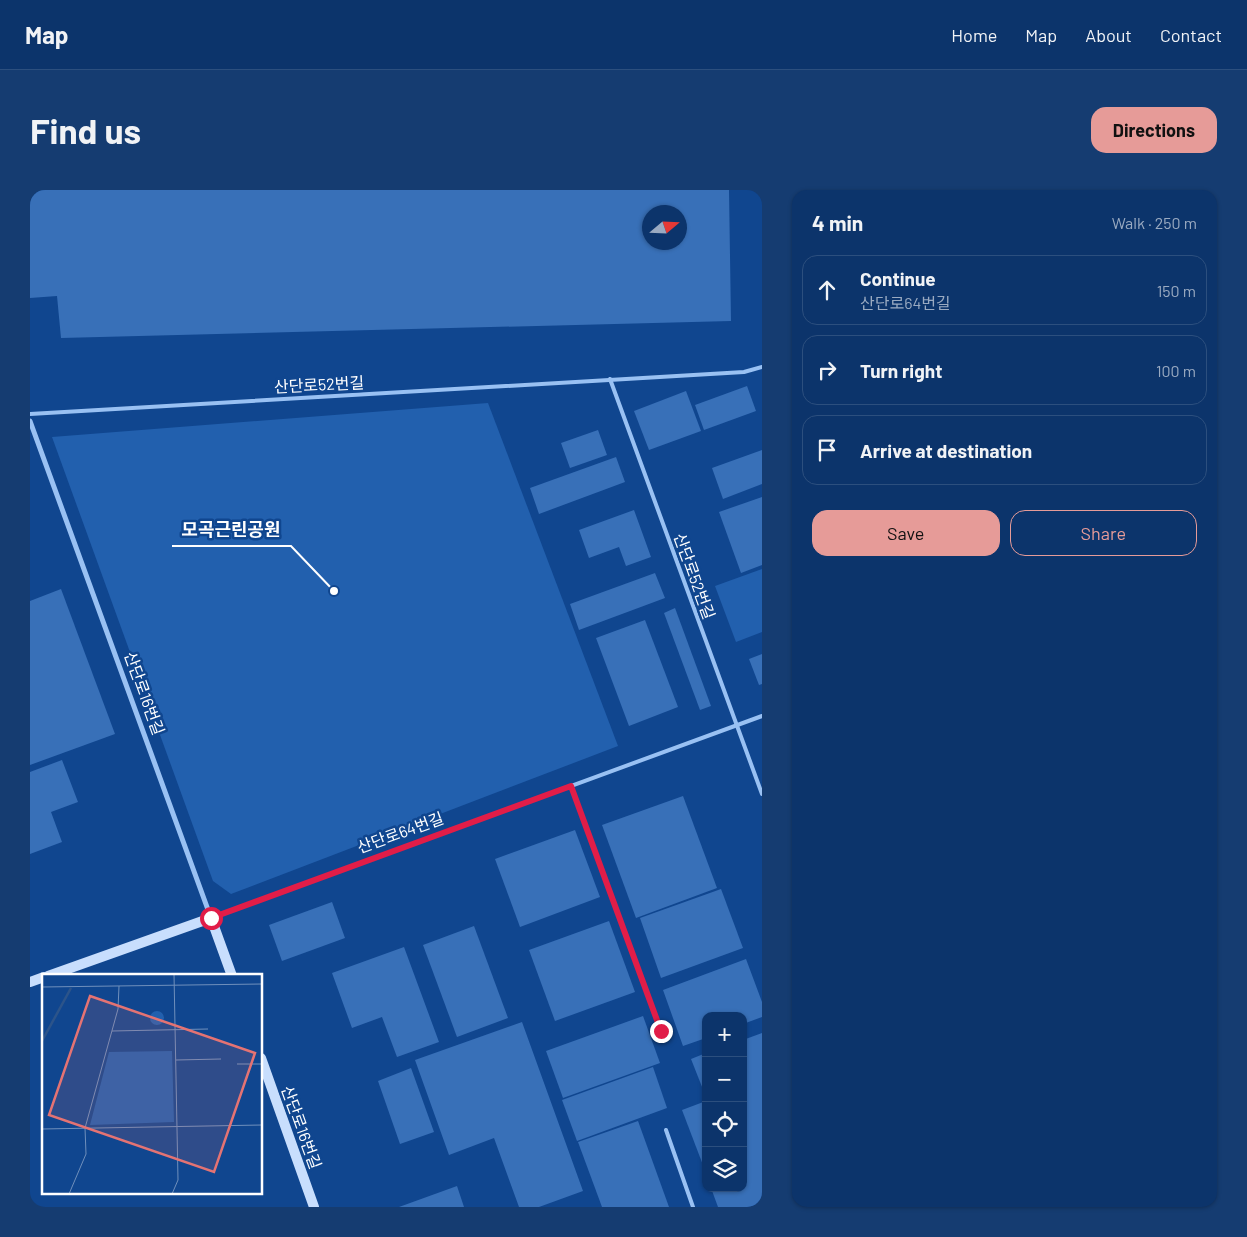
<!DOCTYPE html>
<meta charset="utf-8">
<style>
body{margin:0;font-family:Barlow,"Noto Sans KR",sans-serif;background:#153c71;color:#f1f3f6}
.controls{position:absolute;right:15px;bottom:15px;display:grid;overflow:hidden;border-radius:10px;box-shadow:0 1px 4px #0004}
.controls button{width:45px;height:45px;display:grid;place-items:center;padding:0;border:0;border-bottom:1px solid #2c4f7e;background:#0c346b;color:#f1f3f6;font:25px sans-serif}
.compass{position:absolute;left:612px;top:15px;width:45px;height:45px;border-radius:50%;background:#0c346b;box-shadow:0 1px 4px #0004;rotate:71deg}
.stop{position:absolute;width:15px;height:15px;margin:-11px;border:4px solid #e11d48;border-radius:50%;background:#fff}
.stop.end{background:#e11d48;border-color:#fff;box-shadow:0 1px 5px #0008}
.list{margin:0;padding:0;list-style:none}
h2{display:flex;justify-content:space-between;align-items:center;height:65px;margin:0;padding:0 20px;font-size:21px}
h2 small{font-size:16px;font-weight:400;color:#9aaac1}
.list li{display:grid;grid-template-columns:32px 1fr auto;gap:15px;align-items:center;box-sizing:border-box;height:70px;margin:0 10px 10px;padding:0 10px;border:1px solid #2c4f7e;border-radius:15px}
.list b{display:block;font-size:19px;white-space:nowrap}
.list p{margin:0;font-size:16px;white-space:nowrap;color:#9aaac1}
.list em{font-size:16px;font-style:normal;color:#9aaac1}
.actions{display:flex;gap:10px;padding:15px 20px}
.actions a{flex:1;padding:11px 0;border:1px solid #e69b98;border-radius:15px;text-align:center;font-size:18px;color:#e69b98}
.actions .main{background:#e69b98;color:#111}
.icon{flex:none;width:28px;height:28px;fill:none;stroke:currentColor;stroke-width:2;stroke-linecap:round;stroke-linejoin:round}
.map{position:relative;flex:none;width:732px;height:1017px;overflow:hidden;border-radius:15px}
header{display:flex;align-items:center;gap:30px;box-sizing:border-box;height:70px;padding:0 25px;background:#0c346b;border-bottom:1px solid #2c4f7e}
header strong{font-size:24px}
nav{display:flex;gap:28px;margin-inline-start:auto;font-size:18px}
.intro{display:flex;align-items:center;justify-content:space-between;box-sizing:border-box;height:120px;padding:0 30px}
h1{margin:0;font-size:35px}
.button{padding:12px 22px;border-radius:15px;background:#e69b98;color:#111;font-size:18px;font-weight:700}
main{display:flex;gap:30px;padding:0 30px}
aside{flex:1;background:#0c346b;border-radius:15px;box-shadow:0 1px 4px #0004}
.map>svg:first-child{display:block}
.green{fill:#2260ae}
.building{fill:#3870b8;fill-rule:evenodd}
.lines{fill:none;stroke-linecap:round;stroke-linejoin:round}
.lane{stroke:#99c1f3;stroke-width:4}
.street{stroke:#99c1f3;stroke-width:5}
.secondary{stroke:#c8defd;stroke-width:10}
.route{stroke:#e11d48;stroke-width:6}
.labels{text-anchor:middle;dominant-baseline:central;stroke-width:5;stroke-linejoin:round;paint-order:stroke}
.street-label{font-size:16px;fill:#fff;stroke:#10468f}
.inset-river{fill:none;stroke:#2c548a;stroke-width:2.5}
.inset-road{fill:none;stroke:#7090bc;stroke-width:1}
.view{fill:#e47373;fill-opacity:0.15;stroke:#e47373;stroke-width:2.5}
.inset-edge{fill:none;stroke:#fff;stroke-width:2.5}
.leader{fill:none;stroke:#fff;stroke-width:2}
.callout-dot{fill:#fff;stroke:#10468f;stroke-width:2}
.callout-label{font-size:18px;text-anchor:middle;font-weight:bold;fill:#fff;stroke:#10468f;stroke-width:5;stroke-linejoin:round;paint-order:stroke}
</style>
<header>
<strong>Map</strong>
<nav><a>Home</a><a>Map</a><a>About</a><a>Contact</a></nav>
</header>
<div class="intro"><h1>Find us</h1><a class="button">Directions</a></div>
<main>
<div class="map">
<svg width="732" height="1017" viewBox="0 0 732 1017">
<rect width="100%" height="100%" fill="#10468f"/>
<!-- green -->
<g class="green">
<polygon points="458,213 588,556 201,704 183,691 22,247"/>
<polygon points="732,379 732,442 706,452 685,396"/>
</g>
<!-- building -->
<g class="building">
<path d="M0 0H699L701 131 31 148 27 106 0 108ZM620 22H650V52H620Z"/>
<polygon points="717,196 726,221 674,240 665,215"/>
<polygon points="656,201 671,241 619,260 604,221"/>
<polygon points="568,240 577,265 540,278 531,253"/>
<polygon points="732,260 732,294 693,309 682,278"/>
<polygon points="586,267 595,292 509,324 500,298"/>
<polygon points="732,307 732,375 711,383 689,322"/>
<polygon points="604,320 621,367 596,376 589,357 559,368 549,340"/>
<polygon points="625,383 635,408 549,440 540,414"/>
<polygon points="31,399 85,544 0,575 0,411"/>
<polygon points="645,418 681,516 670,520 634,423"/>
<polygon points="615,430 648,517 599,536 566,448"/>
<polygon points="732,464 732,494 729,495 719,469"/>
<polygon points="32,570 48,612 21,622 32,652 0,664 0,582"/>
<polygon points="653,606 687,698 606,728 572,635"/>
<polygon points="545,640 570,707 490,737 465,669"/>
<polygon points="691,699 713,758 631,788 610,728"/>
<polygon points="302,712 315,748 252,771 239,735"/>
<polygon points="579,731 605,802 525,831 499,760"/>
<polygon points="444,736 478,828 427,847 393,755"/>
<polygon points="374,757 409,852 367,867 352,827 322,838 302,783"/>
<polygon points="716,769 732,812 732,827 713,834 713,826 676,826 676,848 653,856 633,800"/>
<polygon points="613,826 630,873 533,908 516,861"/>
<polygon points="492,832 553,1001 509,1017 489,1017 464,948 419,965 385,870"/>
<polygon points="732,843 732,1017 688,1017 681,998 713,998 713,850"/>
<polygon points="676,863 676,907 661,869"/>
<polygon points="623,877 637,918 547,951 532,910"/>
<polygon points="381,878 404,942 370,954 348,891"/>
<polygon points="676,911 676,983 652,920"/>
<polygon points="608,931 639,1017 572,1017 548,952"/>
<polygon points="427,996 434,1017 369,1017"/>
</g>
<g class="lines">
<!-- lane -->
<g class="lane">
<polyline points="580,189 732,604"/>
<polyline points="0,224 714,182 732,177"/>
<polyline points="541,596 631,841"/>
<polyline points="181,728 732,526"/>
<polyline points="636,940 663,1017"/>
</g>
<!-- street -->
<polyline class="street" points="0,231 181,728"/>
<!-- secondary -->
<g class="secondary">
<polyline points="18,786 181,728 202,786"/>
<polyline points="0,792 14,787"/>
<polyline points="231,868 284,1017"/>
</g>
</g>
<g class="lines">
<!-- route -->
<polyline class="route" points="181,728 541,596 631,841"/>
</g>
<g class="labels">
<!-- street labels -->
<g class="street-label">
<text transform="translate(289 194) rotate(-3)">산단로52번길</text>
<text transform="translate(665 386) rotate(70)">산단로52번길</text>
<text transform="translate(115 503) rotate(70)">산단로16번길</text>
<text transform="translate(370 642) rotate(-20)">산단로64번길</text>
<text transform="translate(272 937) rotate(70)">산단로16번길</text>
</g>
</g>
<!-- overview -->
<g transform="translate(12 784)">
<rect width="220" height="220" fill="#10468f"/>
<path d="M108 44a7 7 0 1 1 14 0a7 7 0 1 1-14 0ZM130 77 132 148 48 151 67 78Z" fill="#2260ae"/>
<path class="inset-river" d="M0 67 29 14"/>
<path class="inset-road" d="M0 13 220 10M70 57 166 55M134 86 179 85M195 90H220M0 155 220 151M27 220 44 180 43 154 76 35 77 12M130 220 136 206 132 0"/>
<path class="view" d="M48 22 213 79 172 198 7 141Z"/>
<rect width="220" height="220" class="inset-edge"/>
</g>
<!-- callouts -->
<path class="leader" d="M304 401L261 356H142"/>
<circle class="callout-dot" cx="304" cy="401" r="5"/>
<g class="callout-label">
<text x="201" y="346">모곡근린공원</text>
</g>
</svg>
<div class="controls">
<button>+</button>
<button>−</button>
<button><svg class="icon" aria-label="locate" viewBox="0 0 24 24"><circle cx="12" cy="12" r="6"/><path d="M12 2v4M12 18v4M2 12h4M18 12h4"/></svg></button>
<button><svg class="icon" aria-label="layers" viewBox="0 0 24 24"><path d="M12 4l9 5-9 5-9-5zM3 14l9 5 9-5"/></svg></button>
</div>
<svg class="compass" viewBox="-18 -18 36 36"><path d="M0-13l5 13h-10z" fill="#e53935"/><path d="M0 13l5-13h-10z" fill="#9aaac1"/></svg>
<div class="stop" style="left:181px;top:728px"></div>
<div class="stop end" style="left:631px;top:841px"></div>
</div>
<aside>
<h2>4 min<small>Walk · 250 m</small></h2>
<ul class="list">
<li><svg class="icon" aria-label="ahead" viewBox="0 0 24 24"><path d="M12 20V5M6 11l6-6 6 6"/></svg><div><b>Continue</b><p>산단로64번길</p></div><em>150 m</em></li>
<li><svg class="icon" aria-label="right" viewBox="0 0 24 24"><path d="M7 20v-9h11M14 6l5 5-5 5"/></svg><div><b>Turn right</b></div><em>100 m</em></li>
<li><svg class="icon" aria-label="arrive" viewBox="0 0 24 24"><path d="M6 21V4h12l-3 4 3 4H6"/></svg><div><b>Arrive at destination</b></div></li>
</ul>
<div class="actions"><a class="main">Save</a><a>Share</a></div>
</aside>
</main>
